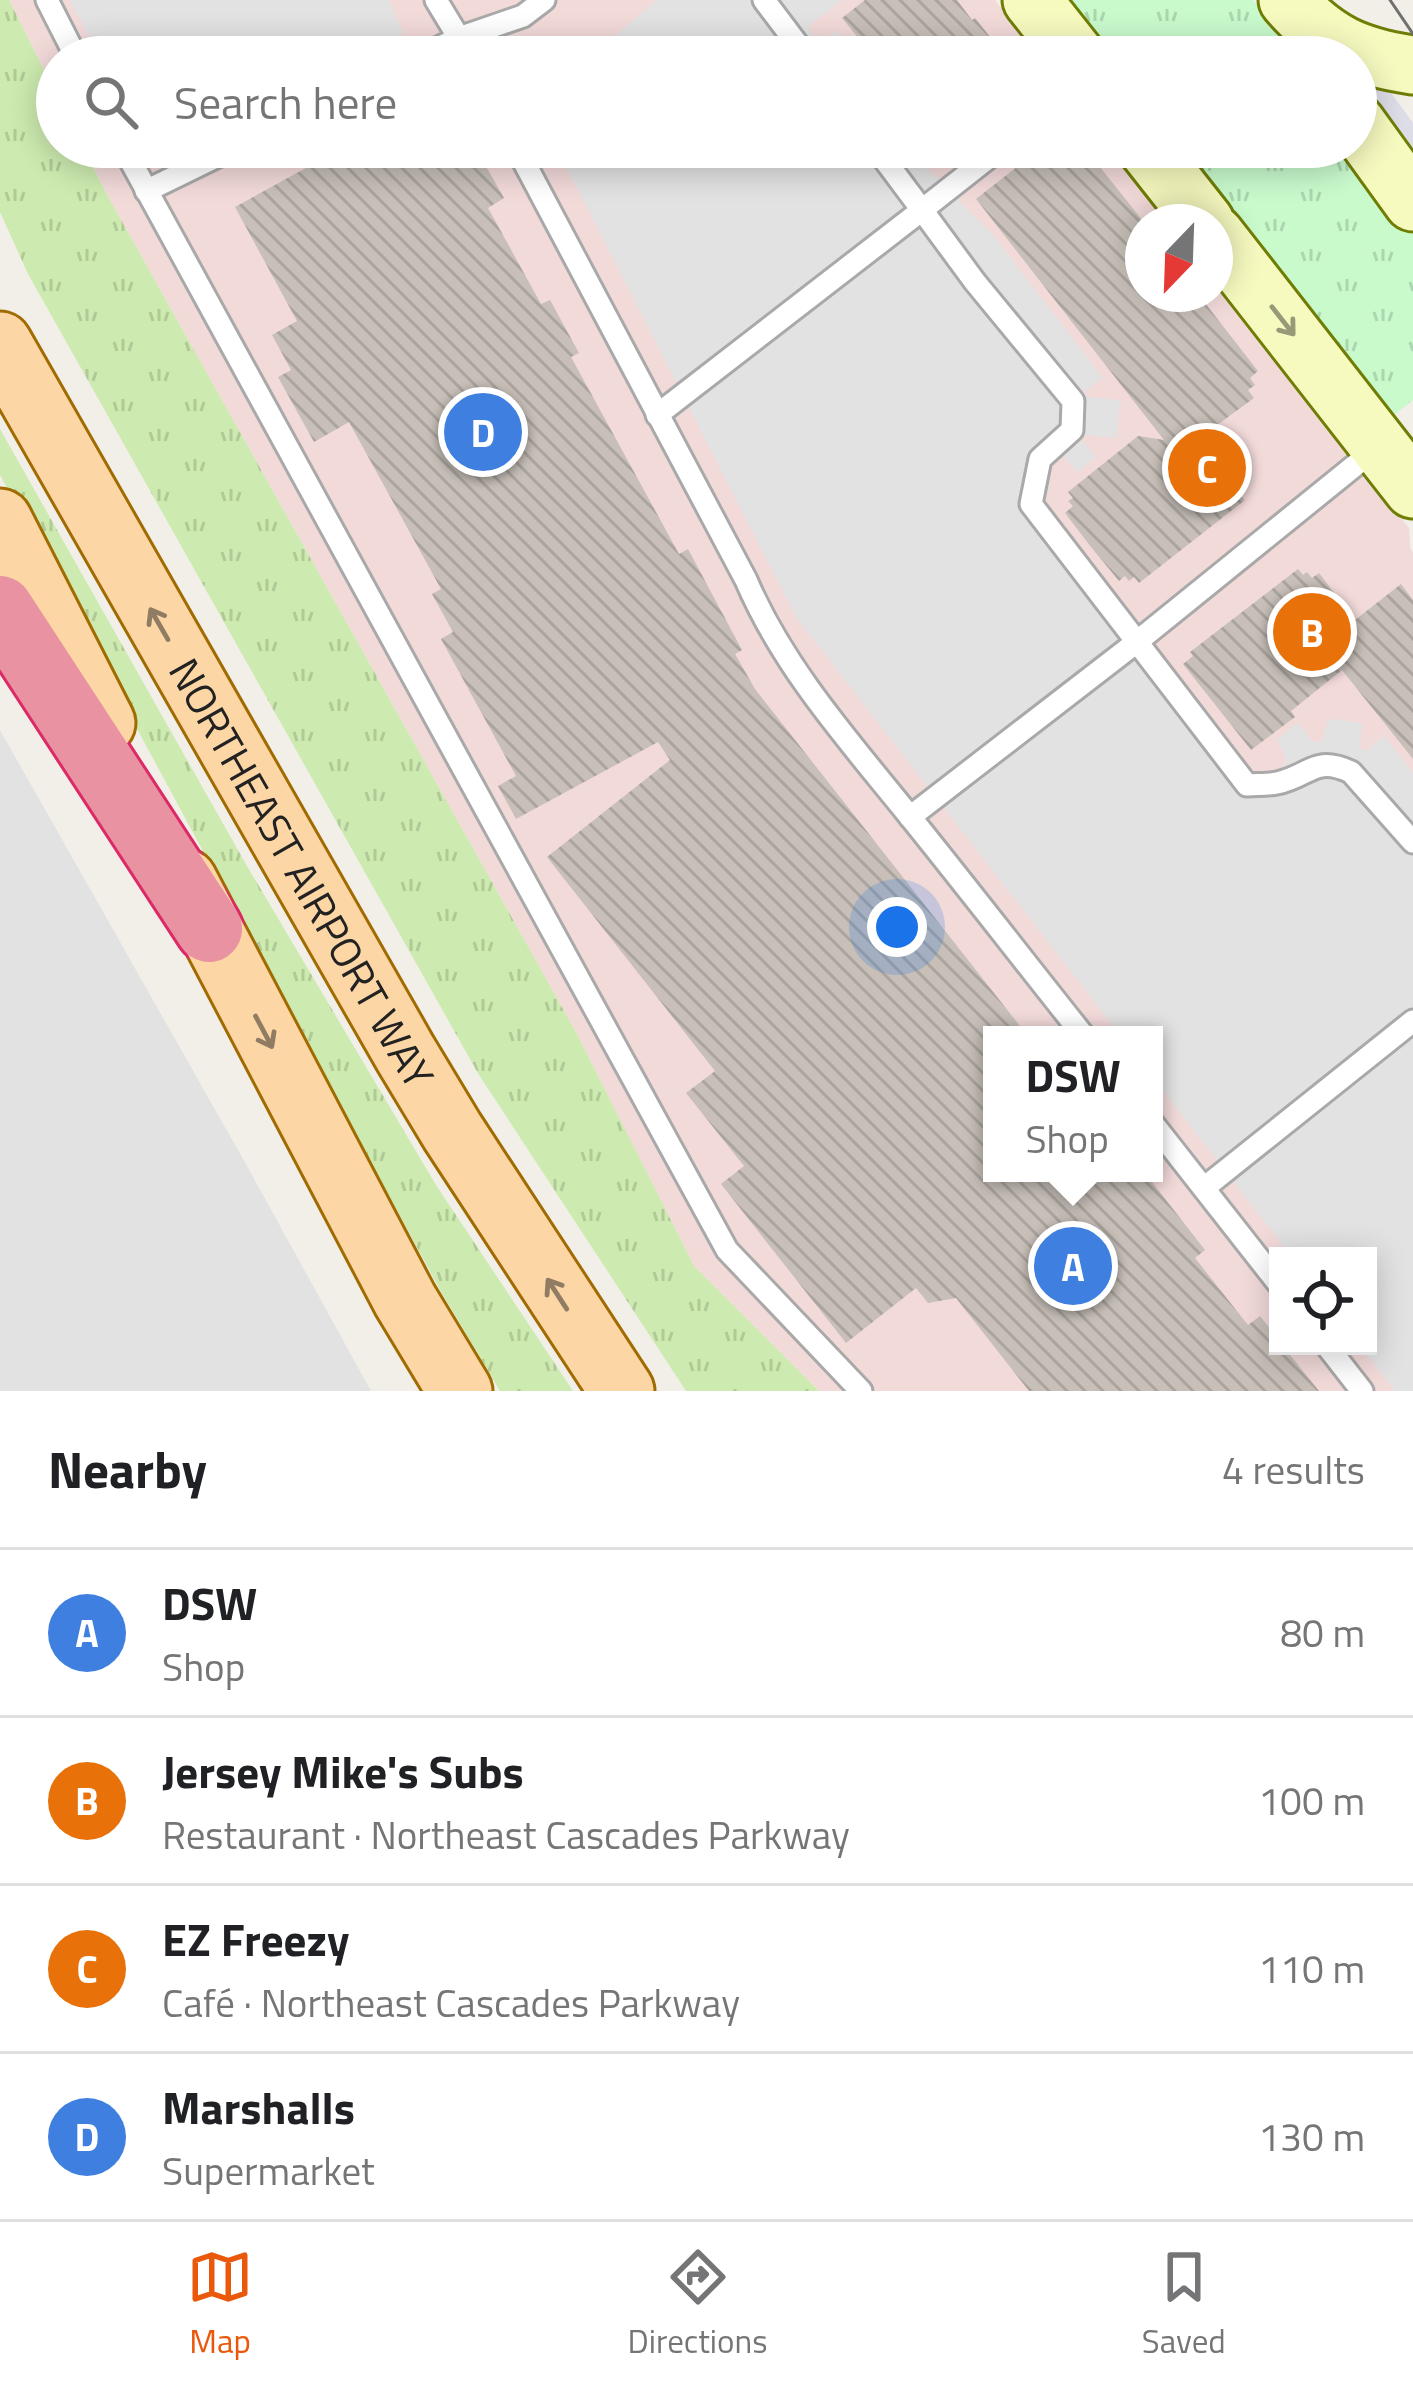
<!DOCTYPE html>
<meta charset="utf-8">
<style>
body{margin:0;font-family:"Titillium Web",sans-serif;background:#f6f6f6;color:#202124}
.controls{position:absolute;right:36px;bottom:36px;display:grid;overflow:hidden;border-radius:0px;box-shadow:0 6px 30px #0003}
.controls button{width:108px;height:108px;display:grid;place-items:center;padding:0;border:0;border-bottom:3px solid #e0e0e0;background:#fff;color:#202124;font:60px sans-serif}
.compass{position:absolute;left:1125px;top:204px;width:108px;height:108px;border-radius:50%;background:#fff;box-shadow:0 6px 30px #0003;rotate:203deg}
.you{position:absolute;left:897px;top:927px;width:42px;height:42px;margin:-30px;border:9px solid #fff;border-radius:50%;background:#1a73e8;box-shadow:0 0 0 18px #1a73e833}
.badge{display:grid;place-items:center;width:78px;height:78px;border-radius:50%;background:#ea580c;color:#fff;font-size:39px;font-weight:700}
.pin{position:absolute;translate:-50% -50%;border:6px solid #fff;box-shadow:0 3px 12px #0006}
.popup{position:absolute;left:983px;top:1026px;width:180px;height:156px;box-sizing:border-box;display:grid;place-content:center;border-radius:0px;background:#fff;filter:drop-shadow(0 3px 9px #0005);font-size:39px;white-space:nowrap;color:#757577}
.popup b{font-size:45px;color:#202124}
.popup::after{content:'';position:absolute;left:50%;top:100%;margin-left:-24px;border:24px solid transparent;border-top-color:#fff}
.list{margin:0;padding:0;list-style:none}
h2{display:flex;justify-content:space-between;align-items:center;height:156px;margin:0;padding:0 48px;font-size:51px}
h2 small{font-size:39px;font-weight:400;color:#757577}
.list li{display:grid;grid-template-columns:78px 1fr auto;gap:36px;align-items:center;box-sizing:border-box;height:168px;padding:0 48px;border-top:3px solid #e0e0e0}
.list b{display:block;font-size:45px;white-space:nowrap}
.list p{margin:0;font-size:39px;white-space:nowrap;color:#757577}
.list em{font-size:39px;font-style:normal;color:#757577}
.icon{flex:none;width:66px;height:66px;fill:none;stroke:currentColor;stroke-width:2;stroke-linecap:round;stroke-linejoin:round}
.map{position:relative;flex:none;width:1413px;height:1391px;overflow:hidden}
.search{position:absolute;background:#fff;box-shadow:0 6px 30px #0003;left:36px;right:36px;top:36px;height:132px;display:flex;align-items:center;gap:30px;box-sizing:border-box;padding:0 42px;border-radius:66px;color:#757577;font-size:45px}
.sheet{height:828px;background:#fff}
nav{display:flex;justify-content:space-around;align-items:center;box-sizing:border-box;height:168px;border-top:3px solid #e0e0e0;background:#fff;font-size:33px;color:#757577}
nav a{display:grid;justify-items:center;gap:6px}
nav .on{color:#ea580c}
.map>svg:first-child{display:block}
.commercial{fill:#f2dad9;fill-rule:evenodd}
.grass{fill:url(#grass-tufts)}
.park{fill:url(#park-tufts)}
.parking{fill:#e2e2e2}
.plaza{fill:#dddde8}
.building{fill:url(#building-back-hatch)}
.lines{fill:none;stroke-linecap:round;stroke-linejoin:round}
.lane-casing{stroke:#a9a9a9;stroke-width:27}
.secondary-casing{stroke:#707d05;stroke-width:63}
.primary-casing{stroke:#a06b00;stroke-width:69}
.highway-casing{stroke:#dc2a67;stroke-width:72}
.lane{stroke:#fff;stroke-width:21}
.secondary{stroke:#f7fabf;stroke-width:57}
.primary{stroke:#fcd6a4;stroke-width:63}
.highway{stroke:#e892a2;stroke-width:66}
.tram{stroke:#707070;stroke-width:3}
.oneway{stroke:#979978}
.oneway2{stroke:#8f7c63}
.labels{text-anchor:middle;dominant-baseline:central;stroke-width:9;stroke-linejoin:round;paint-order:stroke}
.street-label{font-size:42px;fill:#222;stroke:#fff}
</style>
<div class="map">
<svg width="1413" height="1391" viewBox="0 0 1413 1391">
<defs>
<pattern id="grass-tufts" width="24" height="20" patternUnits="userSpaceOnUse" patternTransform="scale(3)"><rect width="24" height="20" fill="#cdebb0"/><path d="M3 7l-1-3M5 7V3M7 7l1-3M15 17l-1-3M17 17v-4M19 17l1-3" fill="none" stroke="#b0c997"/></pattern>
<pattern id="park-tufts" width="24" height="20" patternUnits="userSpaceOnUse" patternTransform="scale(3)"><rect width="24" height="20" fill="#c8facc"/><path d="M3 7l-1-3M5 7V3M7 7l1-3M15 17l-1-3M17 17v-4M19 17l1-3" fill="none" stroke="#acd6af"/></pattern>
<pattern id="building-back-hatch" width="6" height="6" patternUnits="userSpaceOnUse" patternTransform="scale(3)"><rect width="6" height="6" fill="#c7bfb8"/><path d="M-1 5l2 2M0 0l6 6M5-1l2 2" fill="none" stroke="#aba49e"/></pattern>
</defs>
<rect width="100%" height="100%" fill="#f2efe9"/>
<!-- commercial -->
<g class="commercial">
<polygon points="9,0 995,0 1040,57 57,57 57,96"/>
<path d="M83 147H1110L1169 222H1143V294H1215V281L1409 528 1410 548 1413 553V1391H819L694 1266 577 1034 106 193ZM992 1035H1154V1173H992ZM1278 1256H1368V1346H1278Z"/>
</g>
<!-- grass -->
<g class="grass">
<polygon points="0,0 9,0 57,96 57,147 83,147 106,193 577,1034 694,1266 819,1391 686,1391 479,1075 28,274 0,212"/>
<polygon points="0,429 247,866 436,1185 573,1391 500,1391 440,1290 0,475"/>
</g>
<!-- park -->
<g class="park">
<polygon points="1044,0 1253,0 1295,57 1090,57"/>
<polygon points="1162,147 1354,147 1413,234 1413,400 1384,423"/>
</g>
<!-- parking -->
<g class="parking">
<polygon points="70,0 389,0 403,33 352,57 100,57"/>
<polygon points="656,0 842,0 808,27 817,43 837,31 857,57 592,57"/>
<polygon points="556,147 898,147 911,160 922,163 993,235 1103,378 1085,391 1087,397 1120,400 1117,438 1085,435 1082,440 1096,457 1078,472 1061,454 1052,460 1049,490 1034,527 1246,798 1287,762 1277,739 1298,722 1312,741 1322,742 1328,719 1363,723 1359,748 1367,751 1384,735 1413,773 1413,1391 1395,1391 1360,1346 1368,1346 1368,1256 1291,1256 1154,1079 1154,1035 1120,1035 796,617"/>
<polygon points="0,730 247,1166 371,1391 0,1391"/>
</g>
<!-- plaza -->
<polygon class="plaza" points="1363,80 1386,86 1413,123 1413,155 1362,98"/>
<!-- building -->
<g class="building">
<polygon points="865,0 957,0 972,20 975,18 1006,57 839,57 860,40 842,18"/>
<polygon points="344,147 475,147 504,198 488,208 541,304 550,300 579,353 571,357 679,554 688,549 742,650 735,654 755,689 1027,1035 992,1035 992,1173 1145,1173 1205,1250 1195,1258 1248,1325 1260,1316 1278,1339 1278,1346 1283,1346 1319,1391 1029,1391 956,1298 928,1303 916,1288 846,1343 721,1184 744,1166 686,1093 715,1071 547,857 670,760 658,742 516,819 498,786 516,776 441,639 453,632 432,594 441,589 349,422 314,442 278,377 291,370 272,335 297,321 235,207"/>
<polygon points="1042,147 1084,147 1143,221 1143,294 1198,294 1258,371 1250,378 1255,385 1248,390 1254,398 1209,431 1248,480 1241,486 1246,491 1240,495 1245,500 1139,583 1134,577 1129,581 1125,576 1119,581 1091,547 1065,513 1073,506 1068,501 1073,498 1068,492 1138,436 1164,440 976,199"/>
<polygon points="1298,569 1303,575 1307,572 1312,578 1319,573 1355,620 1401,584 1413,600 1413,759 1342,670 1291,711 1295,717 1251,750 1183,664 1193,656 1190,652"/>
</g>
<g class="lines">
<!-- lane casing -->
<g class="lane-casing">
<g id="lane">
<polyline points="47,0 76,57"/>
<polyline points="764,0 807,57"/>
<polyline points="420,57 459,38 436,0"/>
<polyline points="469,57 459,38 523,16 544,0"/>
<polyline points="123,147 727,1250 861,1391"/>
<path d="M516 147 746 580C783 667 848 740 907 813 966 886 1024 961 1083 1035"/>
<path d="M1002 147 922 210 975 282 1073 401 1072 430 1040 459 1031 504 1247 785C1256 784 1267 785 1277 783 1310 776 1314 755 1351 772L1413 842"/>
<polyline points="146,191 236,147"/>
<polyline points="657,415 922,210 875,147"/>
<polyline points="910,817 1138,641 1379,446"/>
<polyline points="1154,1125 1278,1283"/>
<polyline points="1204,1188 1413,1021"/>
<polyline points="1327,1346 1362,1391"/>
</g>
</g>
<!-- secondary casing -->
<g class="secondary-casing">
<g id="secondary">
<polyline points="1032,0 1077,57"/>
<path d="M1288 0C1325 43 1358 57 1413 65"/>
<polyline points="1356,123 1413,202"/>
<polyline points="1146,147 1205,222"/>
<polyline points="1215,235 1413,489"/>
</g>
</g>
<!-- primary casing -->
<g class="primary-casing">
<g id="primary">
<path id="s1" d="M0 344 405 1053 452 1131 622 1391"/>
<polyline points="0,521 103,723"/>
<polyline points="185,881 405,1300 460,1391"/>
</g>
</g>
<!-- highway casing -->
<g class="highway-casing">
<polyline id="highway" points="0,609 209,929"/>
</g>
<!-- lane -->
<use href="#lane" class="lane"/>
<!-- secondary -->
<use href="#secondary" class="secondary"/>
<!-- primary -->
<use href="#primary" class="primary"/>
<!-- highway -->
<use href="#highway" class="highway"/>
<!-- tram -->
<polyline class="tram" points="1390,0 1413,34"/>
</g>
<!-- one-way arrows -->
<defs><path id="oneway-shaft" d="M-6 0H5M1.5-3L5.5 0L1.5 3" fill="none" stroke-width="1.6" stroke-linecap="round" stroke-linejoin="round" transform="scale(3)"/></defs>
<use class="oneway" href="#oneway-shaft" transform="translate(1283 321) rotate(52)"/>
<g class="oneway2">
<use href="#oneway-shaft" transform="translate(159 624) rotate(-120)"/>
<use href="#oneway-shaft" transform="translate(264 1032) rotate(62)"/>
<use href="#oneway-shaft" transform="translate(557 1294) rotate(-123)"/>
</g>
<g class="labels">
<!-- street labels -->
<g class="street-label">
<text stroke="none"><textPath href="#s1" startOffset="609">NORTHEAST AIRPORT WAY</textPath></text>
</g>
</g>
</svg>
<div class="controls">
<button><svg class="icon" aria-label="locate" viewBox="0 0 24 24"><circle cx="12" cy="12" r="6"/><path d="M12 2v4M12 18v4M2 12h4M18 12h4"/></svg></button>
</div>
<svg class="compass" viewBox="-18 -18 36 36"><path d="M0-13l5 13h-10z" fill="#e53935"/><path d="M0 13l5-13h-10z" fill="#757577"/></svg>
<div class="you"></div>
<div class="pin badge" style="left:1073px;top:1266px;background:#3f7fe0">A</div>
<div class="popup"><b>DSW</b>Shop</div>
<div class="pin badge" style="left:1312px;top:632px;background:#e8710a">B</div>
<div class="pin badge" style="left:1207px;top:468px;background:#e8710a">C</div>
<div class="pin badge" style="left:483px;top:432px;background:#3f7fe0">D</div>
<div class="search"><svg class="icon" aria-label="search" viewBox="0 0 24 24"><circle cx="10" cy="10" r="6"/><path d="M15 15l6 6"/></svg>Search here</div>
</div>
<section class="sheet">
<h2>Nearby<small>4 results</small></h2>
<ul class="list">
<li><span class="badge" style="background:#3f7fe0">A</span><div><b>DSW</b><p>Shop</p></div><em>80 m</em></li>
<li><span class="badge" style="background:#e8710a">B</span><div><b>Jersey Mike's Subs</b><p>Restaurant · Northeast Cascades Parkway</p></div><em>100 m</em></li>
<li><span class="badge" style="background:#e8710a">C</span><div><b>EZ Freezy</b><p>Café · Northeast Cascades Parkway</p></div><em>110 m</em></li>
<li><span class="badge" style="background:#3f7fe0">D</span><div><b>Marshalls</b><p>Supermarket</p></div><em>130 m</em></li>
</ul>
</section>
<nav>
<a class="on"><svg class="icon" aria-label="map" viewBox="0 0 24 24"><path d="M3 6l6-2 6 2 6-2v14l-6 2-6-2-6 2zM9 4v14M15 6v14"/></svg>Map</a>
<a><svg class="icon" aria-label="directions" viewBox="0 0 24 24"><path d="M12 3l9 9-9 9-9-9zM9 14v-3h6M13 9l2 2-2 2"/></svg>Directions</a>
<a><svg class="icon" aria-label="saved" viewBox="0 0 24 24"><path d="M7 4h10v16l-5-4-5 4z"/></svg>Saved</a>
</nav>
